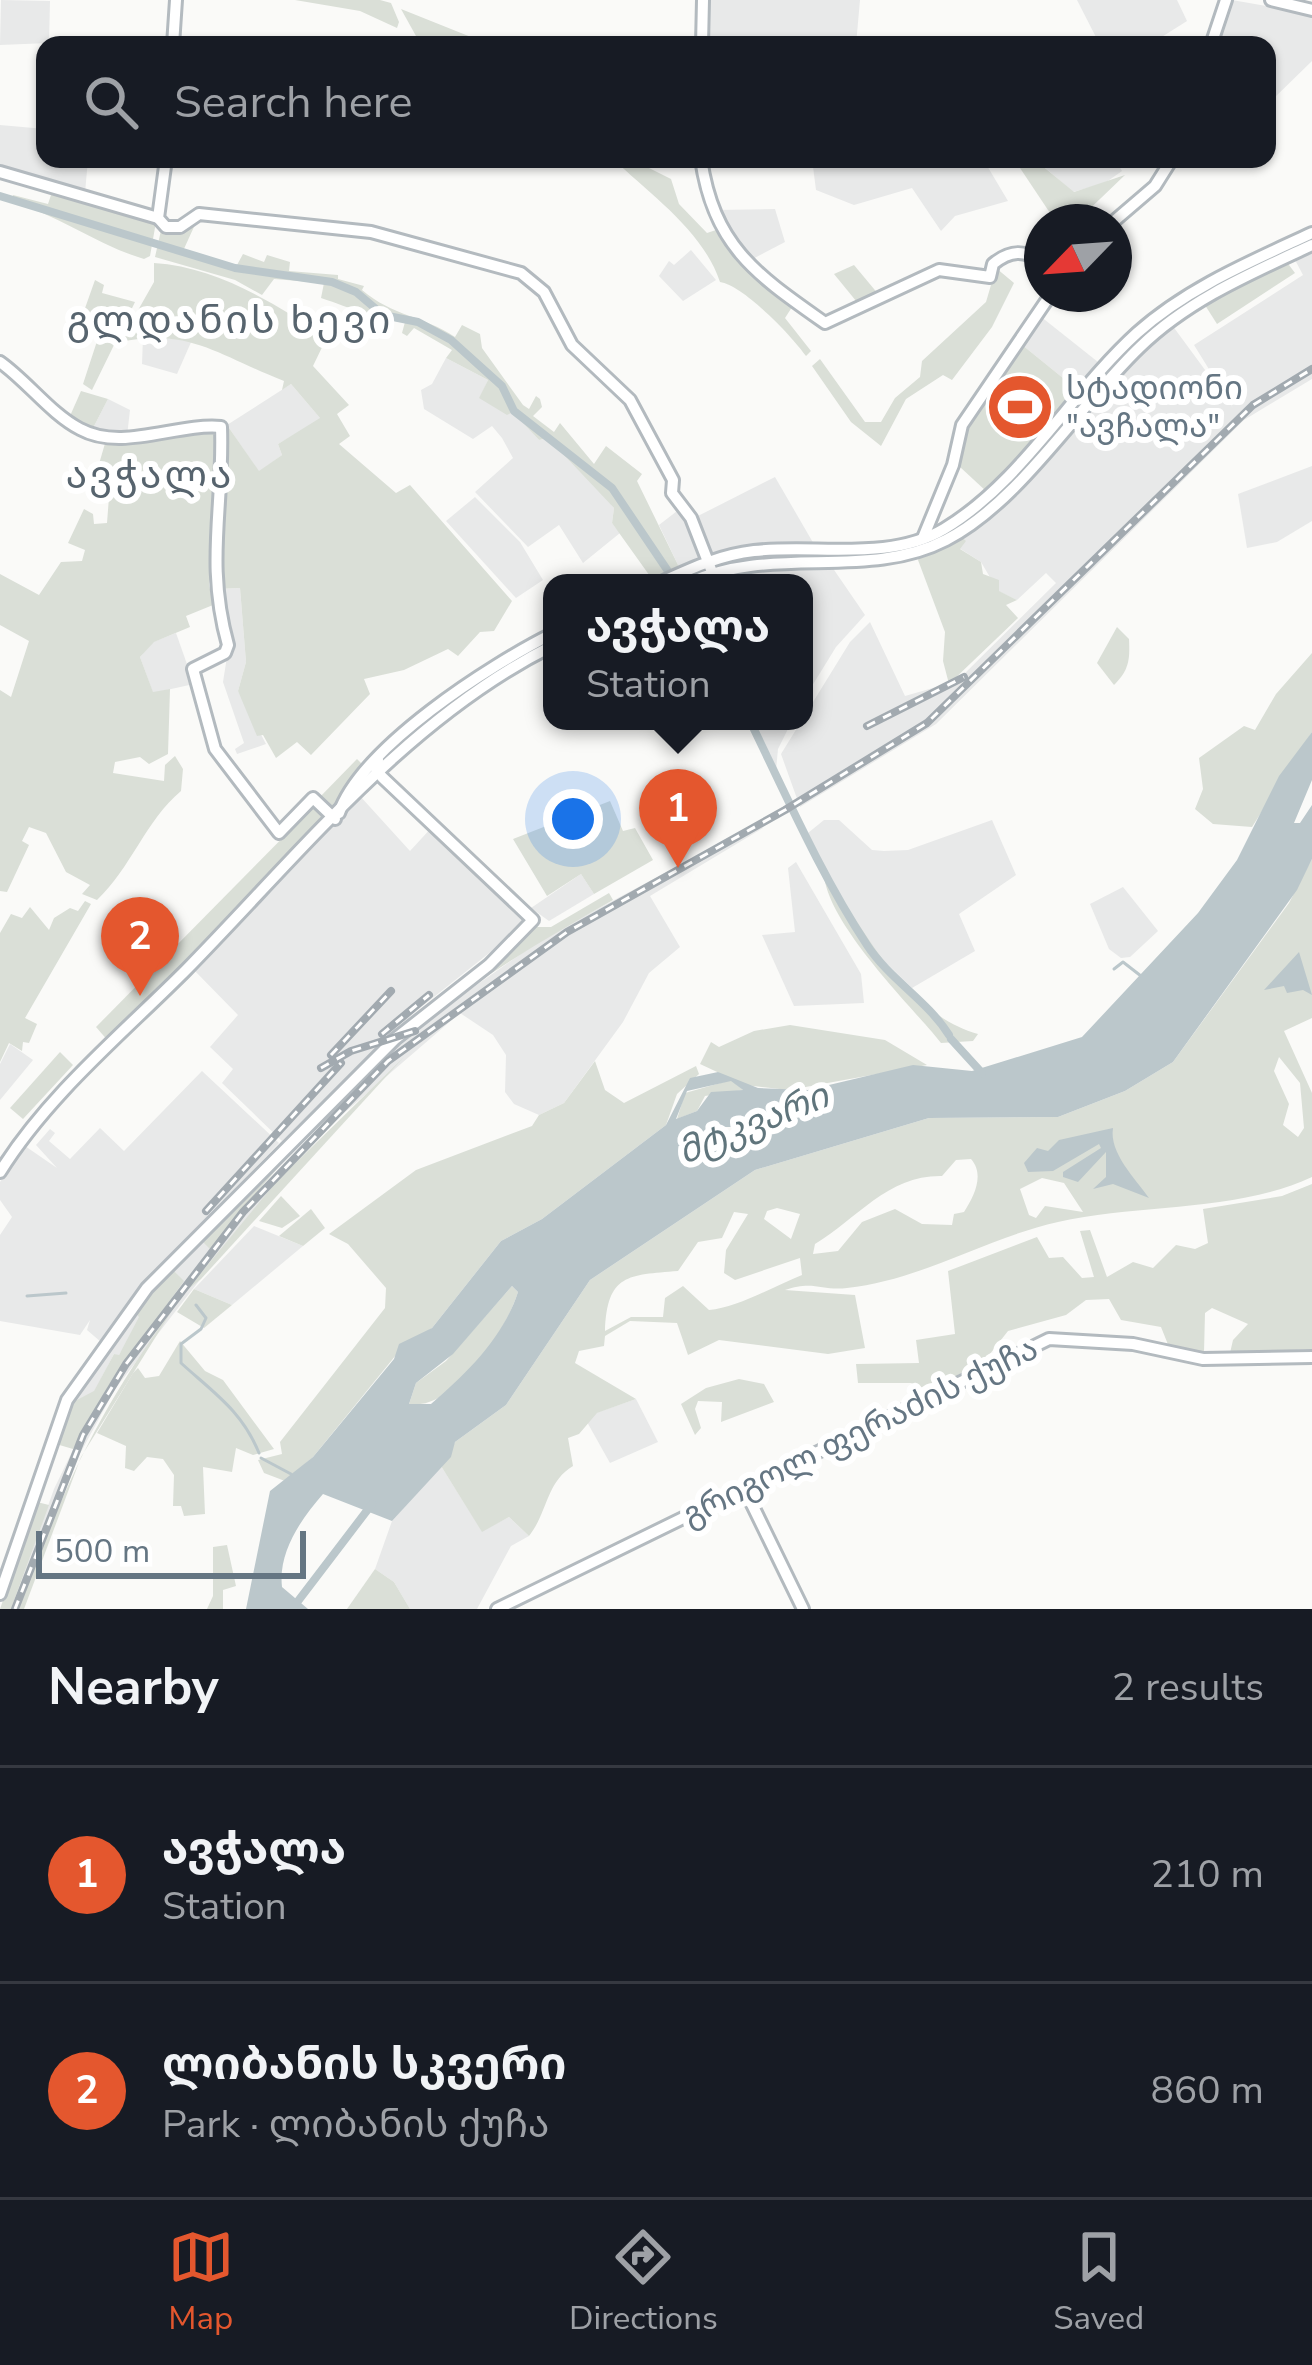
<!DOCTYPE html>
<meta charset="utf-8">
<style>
body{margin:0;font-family:"Nunito Sans","Noto Sans Georgian",sans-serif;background:#242831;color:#f1f3f6}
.compass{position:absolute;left:1024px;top:204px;width:108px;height:108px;border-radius:50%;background:#171b24;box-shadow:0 3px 9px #0004;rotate:245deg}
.scale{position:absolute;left:36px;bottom:30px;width:270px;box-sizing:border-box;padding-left:12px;border:6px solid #657683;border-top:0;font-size:33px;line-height:42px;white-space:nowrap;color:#657683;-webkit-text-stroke:9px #fff;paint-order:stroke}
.you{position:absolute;left:573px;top:819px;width:42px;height:42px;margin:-30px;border:9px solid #fff;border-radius:50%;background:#1a73e8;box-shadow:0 0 0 18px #1a73e833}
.badge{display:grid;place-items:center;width:78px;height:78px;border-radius:50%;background:#e4572e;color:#fff;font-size:39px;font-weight:700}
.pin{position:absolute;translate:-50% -99px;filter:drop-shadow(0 3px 6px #0008)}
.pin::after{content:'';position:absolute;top:63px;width:42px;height:36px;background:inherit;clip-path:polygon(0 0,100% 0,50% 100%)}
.popup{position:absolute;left:543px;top:574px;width:270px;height:156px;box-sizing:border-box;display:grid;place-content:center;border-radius:24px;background:#171b24;filter:drop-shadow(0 3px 9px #0005);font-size:39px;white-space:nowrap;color:#9ea1a6}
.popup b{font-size:45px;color:#f1f3f6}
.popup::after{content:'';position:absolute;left:50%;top:100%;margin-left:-24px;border:24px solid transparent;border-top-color:#171b24}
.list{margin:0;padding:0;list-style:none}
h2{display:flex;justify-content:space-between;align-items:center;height:156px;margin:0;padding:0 48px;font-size:51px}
h2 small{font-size:39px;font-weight:400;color:#9ea1a6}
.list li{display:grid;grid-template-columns:78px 1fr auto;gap:36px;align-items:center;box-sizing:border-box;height:216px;padding:0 48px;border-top:3px solid #363941}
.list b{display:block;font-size:45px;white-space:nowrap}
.list p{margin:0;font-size:39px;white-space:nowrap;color:#9ea1a6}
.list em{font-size:39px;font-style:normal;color:#9ea1a6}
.icon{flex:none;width:66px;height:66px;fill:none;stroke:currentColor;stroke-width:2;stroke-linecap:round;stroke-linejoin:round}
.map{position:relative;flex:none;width:1312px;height:1609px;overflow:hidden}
.search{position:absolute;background:#171b24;box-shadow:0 3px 9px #0004;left:36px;right:36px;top:36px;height:132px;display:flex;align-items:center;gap:30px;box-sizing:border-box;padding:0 42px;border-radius:24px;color:#9ea1a6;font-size:45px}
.sheet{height:588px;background:#171b24}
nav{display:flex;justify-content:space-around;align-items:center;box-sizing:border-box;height:168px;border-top:3px solid #363941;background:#171b24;font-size:33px;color:#9ea1a6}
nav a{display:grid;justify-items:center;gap:6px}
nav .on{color:#e4572e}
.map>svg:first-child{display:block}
.built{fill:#e8e9e9}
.green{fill:#dadfd7;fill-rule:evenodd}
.water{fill:#bbc7cb;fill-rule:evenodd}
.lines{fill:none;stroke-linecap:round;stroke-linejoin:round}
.stream{stroke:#bbc7cb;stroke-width:3}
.river{stroke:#bbc7cb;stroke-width:8}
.secondary-casing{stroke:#b3babf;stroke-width:16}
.secondary{stroke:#fff;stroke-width:10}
.rail-casing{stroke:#a2aab0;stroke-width:8}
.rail{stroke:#fff;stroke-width:3;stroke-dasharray:9;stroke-linecap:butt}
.labels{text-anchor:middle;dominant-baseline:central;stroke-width:12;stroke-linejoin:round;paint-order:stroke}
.poi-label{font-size:33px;fill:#657683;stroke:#fff;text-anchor:start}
.street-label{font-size:33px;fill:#657683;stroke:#fff}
.water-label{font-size:36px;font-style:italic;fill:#60757c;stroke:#fff}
.quarter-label{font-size:39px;letter-spacing:3px;fill:#57646e;stroke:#fff}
</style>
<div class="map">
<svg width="1312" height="1609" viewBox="0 0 1312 1609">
<rect width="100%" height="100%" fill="#fafaf8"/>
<!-- built -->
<g class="built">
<polygon points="1,0 50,1 49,43 0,45"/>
<polygon points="706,0 860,0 856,45 705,45"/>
<polygon points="1077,0 1177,0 1187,21 1149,45 1100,45"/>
<polygon points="1232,0 1312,14 1312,61 1269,103 1275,119 1267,123 1267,45 1215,45"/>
<polygon points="0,125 45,129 45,159 88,159 85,193 0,169"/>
<polygon points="812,159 983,159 1008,201 955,216 941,231 912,188 854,205 816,190"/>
<polygon points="1035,159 1115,159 1122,171 1105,183 1073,192"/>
<polygon points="775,209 785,242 745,263 716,210"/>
<polygon points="1312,249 1312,379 1244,420 936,724 800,807 781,754 850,642 870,622 905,696 957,681 1056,583 1046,573 1017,600 998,591 981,562 959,548 959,535 990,510 1172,325 1233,408 1194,345 1303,275 1294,258"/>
<polygon points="691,250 716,280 683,301 659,276 669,261 674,265"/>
<polygon points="1040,316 1103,366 1079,391 1021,344"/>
<polygon points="143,337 192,340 177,374 142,364"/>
<polygon points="446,358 488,380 480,398 513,411 539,440 548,438 587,475 614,508 612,523 620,533 583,563 559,525 528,547 475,492 513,458 502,438 492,426 473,439 424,409 421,390 432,384"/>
<polygon points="291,384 321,419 278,444 282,455 259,472 227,425"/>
<polygon points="108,399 130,410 127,436 91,432"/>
<polygon points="1312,466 1312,521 1277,542 1247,548 1238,494"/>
<polygon points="775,477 815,546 710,559 694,518"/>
<polygon points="475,497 520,542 543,580 516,598 446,521"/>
<polygon points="681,508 704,555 679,567 659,525"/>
<polygon points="830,564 865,615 836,647 804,699 804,583 699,583 747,567"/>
<polygon points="240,588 246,662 238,691 266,744 237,754 235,749 244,743 223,682 229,644 216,589"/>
<polygon points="176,633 194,684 153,693 140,657 153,642"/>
<polygon points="752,721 792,721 778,749 776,770"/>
<polygon points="360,796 410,851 433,826 526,912 527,923 415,1012 282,1141 222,1083 233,1069 210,1047 238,1015 192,968"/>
<polygon points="824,820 839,820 872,850 884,851 908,850 992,820 1016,875 959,914 975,951 912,988 875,952 824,867 808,833"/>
<polygon points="760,822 763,828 650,896 680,947 649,973 623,1022 564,1103 539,1115 514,1104 505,1092 506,1055 493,1035 460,1013 337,1119 276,1182 115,1389 75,1463 19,1609 11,1609 54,1489 85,1425 183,1281 171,1268 200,1239 210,1248 366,1076 424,1022 545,937"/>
<polygon points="796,862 861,974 864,1003 794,1006 762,935 795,932 788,868"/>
<polygon points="581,874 594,894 549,921 531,908"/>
<polygon points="1123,887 1158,931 1130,957 1121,958 1109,949 1090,904"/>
<polygon points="10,1044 33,1060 0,1100 0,1064"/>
<polygon points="202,1071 279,1143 161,1267 101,1342 87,1330 90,1320 80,1335 0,1321 0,1235 12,1217 0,1200 0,1182 25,1146 57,1168 36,1145 50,1129 55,1133 49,1141 70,1159 100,1128 124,1151"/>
<polygon points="254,1226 303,1246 232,1305 194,1289"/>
<polygon points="134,1311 140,1316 133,1335 118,1356 114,1354 94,1392 71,1403"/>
<polygon points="636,1399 658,1442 610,1463 587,1422 596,1413"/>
<polygon points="441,1466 482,1531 509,1517 529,1536 511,1546 477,1609 410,1609 394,1582 375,1569 392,1521"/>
</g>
<!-- green -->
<g class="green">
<polygon points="295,0 380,0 391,3 399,22 397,28 360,11"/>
<polygon points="401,9 491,45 421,45"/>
<path d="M613 159H631L671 179 679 204 707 233 719 229 737 260 794 304 785 318 811 351 806 356C792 336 743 285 720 282 703 231 651 195 613 159Z"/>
<polygon points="1014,159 1034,159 1074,192 1125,175 1076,222 1056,222"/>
<path d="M53 189 156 222 150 256 144 259C97 245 59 215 12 202L13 195 48 204Z"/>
<path d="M198 218 183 251 237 265 243 254 264 262 267 255 290 262 289 271 338 275V279L364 286 362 290C392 316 424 316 455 337L462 325 480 334 482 348 523 405 529 409 536 396 540 399 542 407 533 416 554 432 560 423 594 464 606 446 642 474 637 481 679 567 652 579 612 523 614 508 548 438 539 440 513 412 507 415 479 398 488 380 446 358 452 350 414 328 407 336 402 333 405 322C374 320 352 308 321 298L324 283 274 279 262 295 235 280 155 257 162 226Z"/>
<polygon points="1286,261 1295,273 1217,324 1203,302"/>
<path d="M154 263C219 267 276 305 327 337L313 366 349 405 337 414 350 436 339 444 396 493 410 485 512 601 494 631 480 632 458 656 448 649 404 670 364 679 370 694 311 755 297 742 276 758 263 735 257 736 238 691 246 662 240 588 216 589 223 429 227 425 259 471 282 455 278 444 320 418 291 384 282 390 284 381C221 357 190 327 120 342L154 282Z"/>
<polygon points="854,265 879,295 861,307 834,274"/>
<polygon points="996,268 1014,283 992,327 952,380 943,375 906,399 881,446 851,422 812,366 820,359 865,422 881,422 895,398 920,377 922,361 986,302"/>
<polygon points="95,280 104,285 102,293 135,302 92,390 83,384 101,329 89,324 91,316 84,311"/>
<polygon points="1021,344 1079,391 987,492 960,467 965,423"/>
<polygon points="81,391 108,399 91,432 70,416"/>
<path d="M213 429 218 434 212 510 216 550 209 584 213 605 186 616 190 627 154 642 140 657 153 692 170 689 168 754 149 764 140 757 115 762 113 773 164 781 165 765 175 756 183 769 181 791C146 820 131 868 97 900L82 894 90 885 66 872 46 833 29 827 22 841 29 845 7 892 0 891V690L11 697 29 641 0 625V574L39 595 61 562 82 561 85 550 68 543 84 509 93 514 94 524 107 523 110 484 119 480 116 469 99 464 106 440Z"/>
<polygon points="959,535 966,541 960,549 981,562 983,574 999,580 999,591 1017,600 1006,605 1018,618 949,684 943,661 945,632 918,560 922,552"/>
<path d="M1117 627 1129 639C1130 660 1129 670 1114 685L1097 663Z"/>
<polygon points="1312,653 1312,732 1252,827 1213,824 1195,809 1203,789 1199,758 1244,726 1255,730 1276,694"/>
<polygon points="357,759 366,768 336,814 318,799"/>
<polygon points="610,801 623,831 635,828 653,860 594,894 581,874 547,896 513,839"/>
<polygon points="314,806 330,820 109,1042 96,1027"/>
<path d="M1312 859V1018L1284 1031 1312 1093V1177C1234 1213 1141 1203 1058 1222 986 1238 922 1280 847 1288 822 1291 813 1280 785 1290L855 1295 865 1348 828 1354 719 1340 688 1355 677 1323 630 1321 605 1336 604 1346 579 1351 575 1363 636 1399 597 1413 579 1434 568 1438 573 1466C546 1482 548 1512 529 1536L509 1517 482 1532 441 1466 455 1442 506 1405 590 1280 755 1170 929 1118 1058 1117 1125 1091 1173 1062 1289 903ZM1279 1057 1300 1083 1304 1128 1298 1137 1283 1125 1289 1104 1274 1071ZM971 1159C985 1175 974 1196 964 1212L954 1214 952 1225 922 1224 895 1209 862 1222 838 1251 813 1254 815 1244C858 1218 888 1175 942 1176L956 1160ZM1042 1178 1064 1183 1083 1212 1045 1206 1036 1218 1029 1215 1020 1189ZM777 1208 800 1214 791 1239 764 1219 767 1211ZM734 1212 748 1214 726 1250 724 1273 735 1280 800 1258 802 1275C774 1286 737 1308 709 1310L683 1286 665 1298 663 1317H631L605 1331C607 1274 628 1275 678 1271L698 1242 722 1238Z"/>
<path d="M824 867C861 928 906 1014 978 1034L973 1041 941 1043 932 1032C902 997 819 913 824 867Z"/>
<path d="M609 893 613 900C548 937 485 974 426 1020 350 1081 272 1173 210 1249L200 1239 394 1043 532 927H551Z"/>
<polygon points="85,901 91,904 25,1018 37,1024 29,1043 23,1042 22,1051 9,1043 0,1062 0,933 11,914 22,918 30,907 49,930 54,918 70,908 78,911"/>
<polygon points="790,1025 885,1040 927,1065 789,1090 745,1085 700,1064 711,1042 719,1047 754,1031"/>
<polygon points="60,1052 73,1065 23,1119 10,1108"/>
<polygon points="404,1057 201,1279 187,1290 276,1182"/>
<polygon points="595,1061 605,1090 624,1103 696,1066 699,1074 677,1094 666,1125 542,1219 501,1241 432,1328 396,1355 313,1457 285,1481 264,1473 258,1460 282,1454 280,1442 385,1308 386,1288 348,1244 329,1234 416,1170 532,1126 539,1115 564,1103"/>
<polygon points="731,1080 743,1090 705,1096 697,1111 677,1119 685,1093"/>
<polygon points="1312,1184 1312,1349 1230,1353 1233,1340 1248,1324 1212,1308 1205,1313 1204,1352 1169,1347 1161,1327 1121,1320 1109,1299 1086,1300 1066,1315 1008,1331 986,1359 951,1379 937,1373 929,1390 911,1383 858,1383 856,1364 919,1363 916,1340 955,1334 948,1271 1037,1237 1049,1258 1063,1257 1082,1278 1094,1277 1080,1231 1090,1230 1107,1277 1133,1262 1153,1268 1176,1245 1195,1249 1208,1243 1203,1209 1282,1196"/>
<polygon points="281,1196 300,1216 282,1228 259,1221"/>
<polygon points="311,1209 325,1228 303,1246 279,1236"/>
<polygon points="171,1268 184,1281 109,1385 73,1449 56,1444 71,1403 94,1391 114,1354 119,1355 139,1317 134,1311"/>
<path d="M512 1286 518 1292C506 1331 454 1412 409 1404L416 1383 446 1361Z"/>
<polygon points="194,1289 232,1305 204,1328 177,1312"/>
<path d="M173 1309 81 1457 24 1609H19C63 1489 96 1413 173 1309Z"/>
<polygon points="180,1341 205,1371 223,1380 274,1449 253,1455 236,1448 232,1472 203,1467 205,1514 184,1516 181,1506 173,1506 174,1475 163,1459 147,1457 134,1471 125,1468 126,1446 97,1433 133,1373 138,1368 145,1378 159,1376"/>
<polygon points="739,1379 764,1384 774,1402 721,1422 722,1402 698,1401 695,1409 701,1428 695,1435 681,1404 706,1388"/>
<polygon points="37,1502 49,1505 11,1609 0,1609"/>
<polygon points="227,1545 236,1586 223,1590 223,1609 207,1609 213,1596 213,1547"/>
<polygon points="375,1569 394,1582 410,1609 347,1609"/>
</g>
<!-- water -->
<g class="water">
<path d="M1312 732V780L1294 823H1300L1312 805V859L1297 890 1173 1062 1125 1091 1058 1117 929 1118 755 1170 590 1280 506 1405 455 1442 451 1457 392 1521 323 1494C301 1519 278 1552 282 1587L308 1609H246L270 1491 313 1457 394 1359 399 1344 432 1328 501 1241 542 1219 666 1125 690 1078 718 1072 758 1088 808 1090 913 1065 972 1071 1082 1037 1198 913 1237 860 1279 776ZM731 1081 743 1090 711 1092 697 1111 676 1119 687 1091ZM719 1127H748L752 1129 722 1149 691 1143ZM512 1286 518 1292C503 1338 467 1373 431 1404H409L416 1383 453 1354Z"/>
<polygon points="1299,952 1312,995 1303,990 1287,993 1284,986 1264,990"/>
<path d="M1113 1128C1109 1153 1135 1178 1149 1198L1113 1184 1093 1189 1106 1177V1152L1078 1182 1063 1177V1172L1101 1148 1099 1144 1053 1171 1028 1172 1024 1163 1037 1148 1048 1151 1059 1140Z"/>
</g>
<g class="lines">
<!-- stream -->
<g class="stream">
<polyline points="1114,969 1123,962 1141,976"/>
<polyline points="27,1296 66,1293"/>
<path d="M196 1305 206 1318 201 1329 181 1344V1363C214 1393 242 1411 259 1453"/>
<polyline points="261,1458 291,1474"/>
</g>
<!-- river -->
<g class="river">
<polyline points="0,196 235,268 332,282 356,292 383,315 418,322 451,340 502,386 514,411 612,488 676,583"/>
<path d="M750 721C787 797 821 875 867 945 890 980 927 1000 949 1035"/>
<polyline points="951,1039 982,1073"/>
<polyline points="292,1609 372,1504"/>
</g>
<!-- secondary casing -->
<g class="secondary-casing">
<g id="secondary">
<polyline points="1271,0 1312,10"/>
<polyline points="173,45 176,0"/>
<polyline points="702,45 703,0"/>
<polyline points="1211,45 1226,0"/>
<polyline points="166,159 158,218 166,227 180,227 199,214 371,232 521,273 544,292 572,345 630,400 673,480 672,493 691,518 712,572"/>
<path d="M701 159C714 247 757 275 825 323L939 270 990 277 993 264C1010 250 1025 249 1042 263"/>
<polyline points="0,172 158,218"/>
<polyline points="1113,222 1155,186 1172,159"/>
<path d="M0 362C27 381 51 414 80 429 122 452 176 423 221 427 224 507 205 563 228 645L225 653 193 669 215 749 279 833 313 798 335 819"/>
<polyline points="923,538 953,465 962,425 1051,294"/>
<path d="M659 583C690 569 719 555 754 551 815 544 889 562 944 529 1021 483 1071 393 1137 333 1187 288 1252 261 1312 233"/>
<path d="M688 583C772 544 867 581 946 540 1020 502 1079 405 1140 347 1188 300 1252 273 1312 245"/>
<path d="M339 813C362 747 490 665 552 634"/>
<path d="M0 1172C48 1095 121 1035 185 971 298 856 406 719 552 646"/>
<polyline points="745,1490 803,1609"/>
<polyline points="0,1594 67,1400 147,1288 395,1039 489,965 533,920 382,777 376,769 378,760"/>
<polyline points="497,1609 1049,1339 1133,1344 1203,1359 1312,1357"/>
</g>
</g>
<!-- secondary -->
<use href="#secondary" class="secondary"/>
<!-- rail casing -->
<g class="rail-casing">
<g id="rail">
<polyline points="867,726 964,677"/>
<polyline points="382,1034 429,995"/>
<polyline points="331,1055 391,991"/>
<polyline points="321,1068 351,1051 415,1031"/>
<polyline points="206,1211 341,1063"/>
<polyline points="15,1609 83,1435 126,1364 243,1212 388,1061 567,932 785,810 927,723 1253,405 1312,369"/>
</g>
</g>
<!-- rail -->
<use href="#rail" class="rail"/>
</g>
<!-- icons -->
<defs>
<g id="stadium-disc" transform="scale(3.45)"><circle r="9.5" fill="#e4572e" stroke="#fff"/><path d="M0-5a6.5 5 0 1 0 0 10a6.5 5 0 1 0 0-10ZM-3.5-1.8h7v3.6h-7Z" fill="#fff"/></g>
</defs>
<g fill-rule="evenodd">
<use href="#stadium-disc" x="1020" y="407"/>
</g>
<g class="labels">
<!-- poi labels -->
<g class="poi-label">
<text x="1066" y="388">სტადიონი<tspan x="1066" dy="38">"ავჩალა"</tspan></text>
</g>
<!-- street labels -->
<g class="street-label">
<text transform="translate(860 1432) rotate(-26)">გრიგოლ ფერაძის ქუჩა</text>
</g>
<!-- water labels -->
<g class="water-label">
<text transform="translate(753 1124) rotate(-22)">მტკვარი</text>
</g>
<!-- quarter labels -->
<g class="quarter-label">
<text x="230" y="320">გლდანის ხევი</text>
<text x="150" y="475">ავჭალა</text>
</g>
</g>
</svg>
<svg class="compass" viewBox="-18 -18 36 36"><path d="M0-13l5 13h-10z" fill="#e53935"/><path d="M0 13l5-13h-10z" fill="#9ea1a6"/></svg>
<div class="scale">500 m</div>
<div class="you"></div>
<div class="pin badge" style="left:678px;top:868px">1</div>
<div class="popup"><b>ავჭალა</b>Station</div>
<div class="pin badge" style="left:140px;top:996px">2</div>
<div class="search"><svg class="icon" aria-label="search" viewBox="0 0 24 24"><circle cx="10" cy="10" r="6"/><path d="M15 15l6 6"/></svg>Search here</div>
</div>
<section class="sheet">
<h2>Nearby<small>2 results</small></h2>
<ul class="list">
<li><span class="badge">1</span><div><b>ავჭალა</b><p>Station</p></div><em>210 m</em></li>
<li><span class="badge">2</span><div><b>ლიბანის სკვერი</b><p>Park · ლიბანის ქუჩა</p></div><em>860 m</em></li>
</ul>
</section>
<nav>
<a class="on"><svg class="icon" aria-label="map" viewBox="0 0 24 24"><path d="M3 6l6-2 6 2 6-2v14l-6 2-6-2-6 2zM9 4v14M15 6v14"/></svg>Map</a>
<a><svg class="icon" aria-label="directions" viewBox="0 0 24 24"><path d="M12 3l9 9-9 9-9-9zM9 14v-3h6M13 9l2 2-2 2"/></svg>Directions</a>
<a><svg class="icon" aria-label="saved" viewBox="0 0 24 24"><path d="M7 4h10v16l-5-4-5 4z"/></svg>Saved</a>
</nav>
